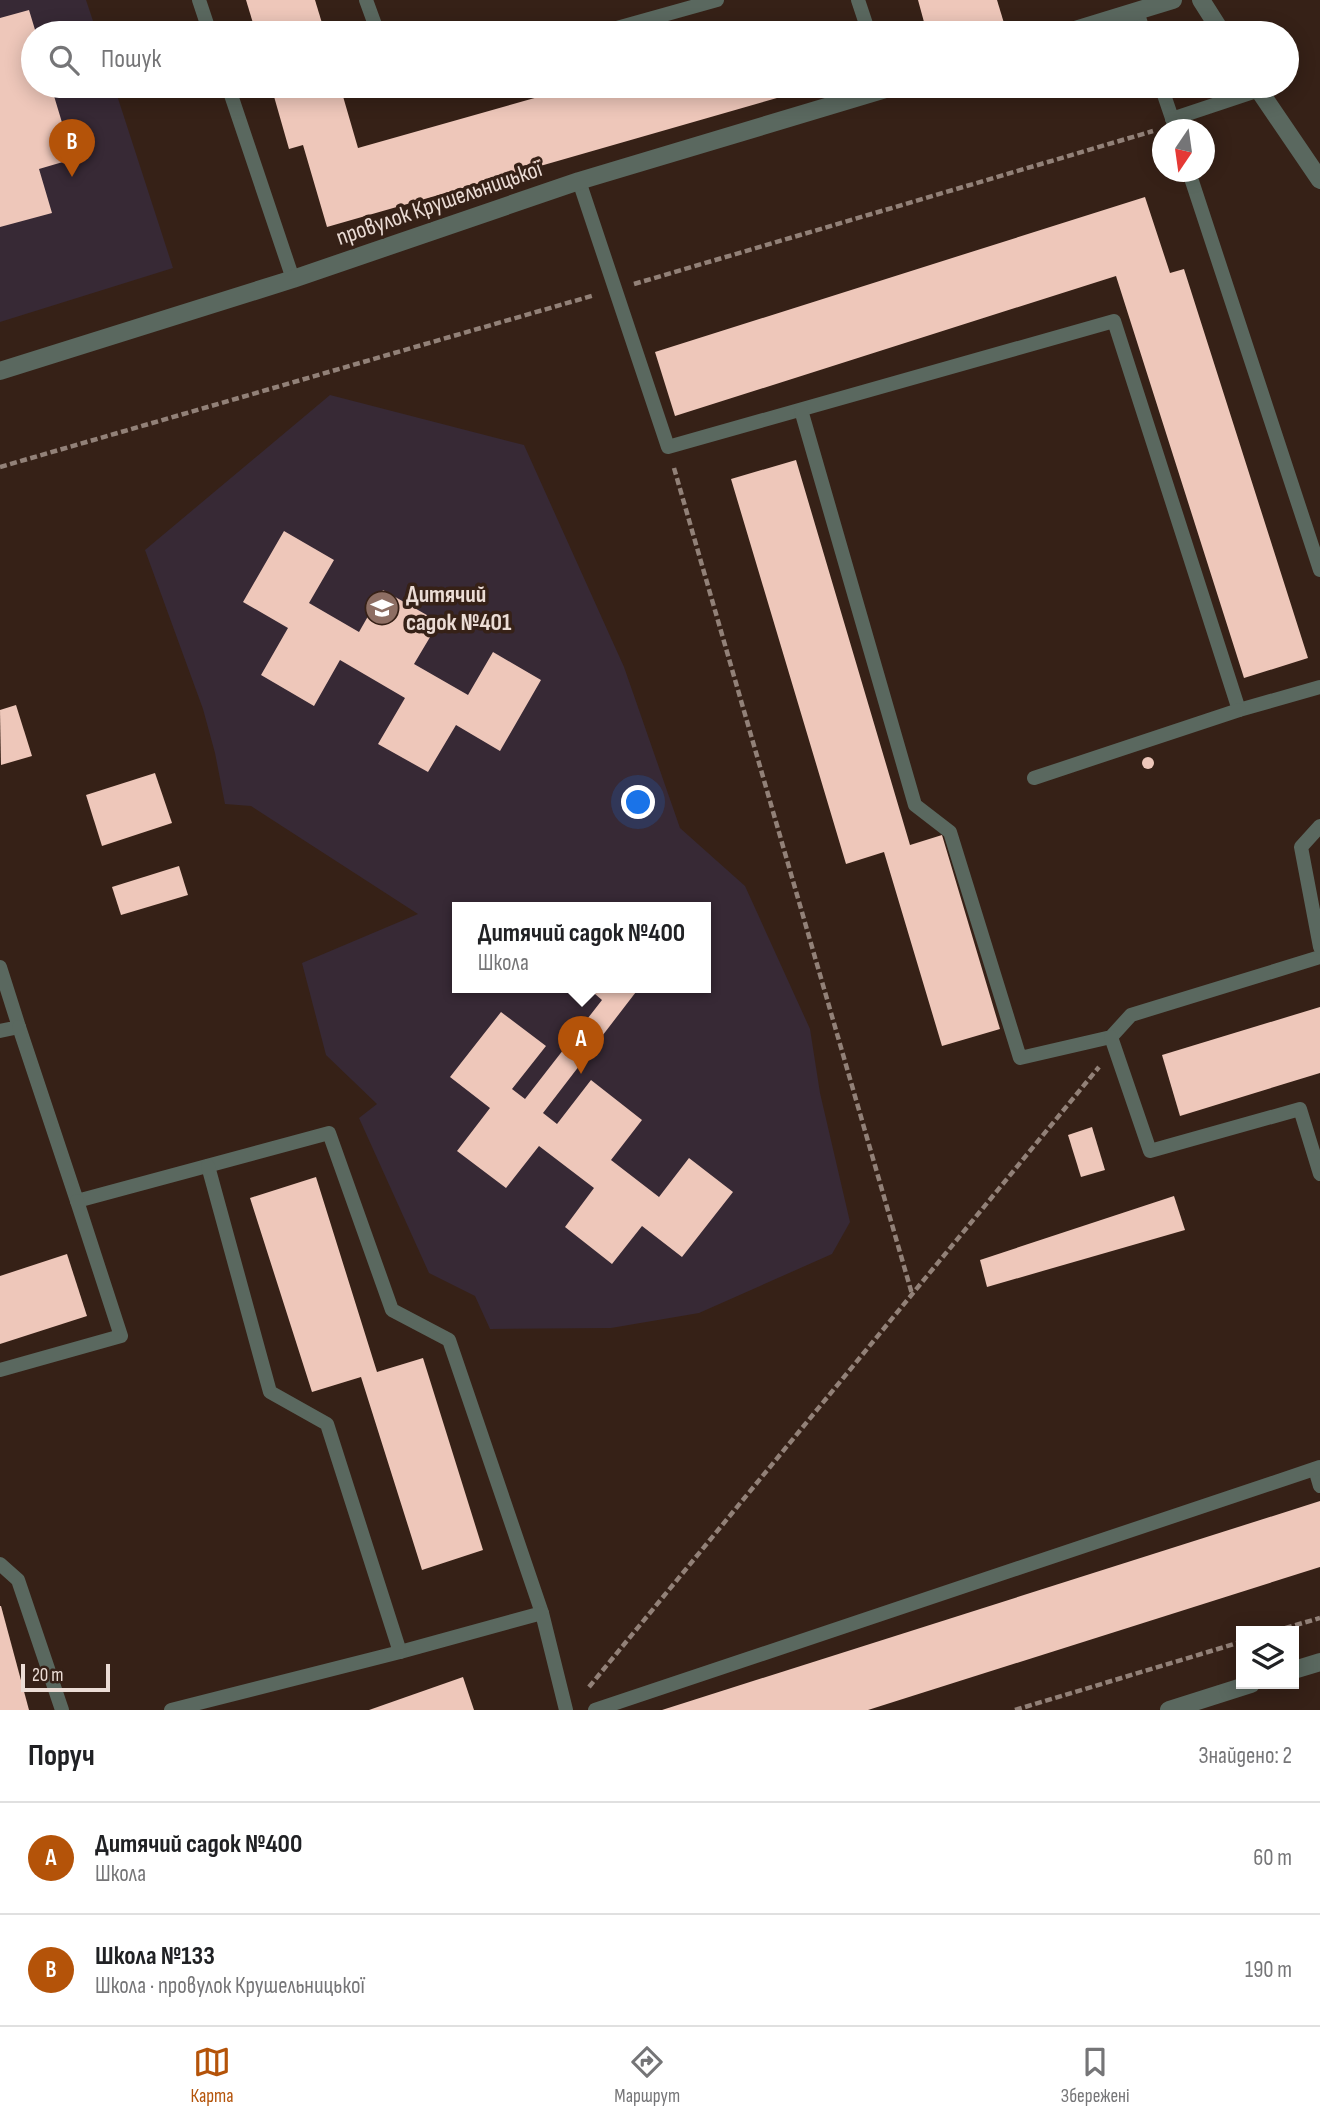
<!DOCTYPE html>
<html lang="uk">
<meta charset="utf-8">
<style>
body{margin:0;font-family:"Sofia Sans Condensed",sans-serif;background:#f2f2f2;color:#202124}
.controls{position:absolute;right:21px;bottom:21px;display:grid;overflow:hidden;border-radius:0px;box-shadow:0 4px 18px #0003}
.controls button{width:63px;height:63px;display:grid;place-items:center;padding:0;border:0;border-bottom:2px solid #e0e0e0;background:#fff;color:#202124;font:35px sans-serif}
.compass{position:absolute;left:1152px;top:119px;width:63px;height:63px;border-radius:50%;background:#fff;box-shadow:0 4px 18px #0003;rotate:193deg}
.scale{position:absolute;left:21px;bottom:18px;width:89px;box-sizing:border-box;padding-left:7px;border:4px solid #ebdcd5;border-top:0;font-size:19px;line-height:24px;white-space:nowrap;color:#ebdcd5;-webkit-text-stroke:5px #362117;paint-order:stroke}
.you{position:absolute;left:639px;top:803px;width:24px;height:24px;margin:-18px;border:5px solid #fff;border-radius:50%;background:#1a73e8;box-shadow:0 0 0 10px #1a73e833}
.badge{display:grid;place-items:center;width:46px;height:46px;border-radius:50%;background:#b45309;color:#fff;font-size:23px;font-weight:700}
.pin{position:absolute;translate:-50% -58px;filter:drop-shadow(0 2px 4px #0008)}
.pin::after{content:'';position:absolute;top:37px;width:24px;height:21px;background:inherit;clip-path:polygon(0 0,100% 0,50% 100%)}
.popup{position:absolute;left:452px;top:902px;width:259px;height:91px;box-sizing:border-box;display:grid;place-content:center;border-radius:0px;background:#fff;filter:drop-shadow(0 2px 5px #0005);font-size:23px;white-space:nowrap;color:#757577}
.popup b{font-size:26px;color:#202124}
.popup::after{content:'';position:absolute;left:50%;top:100%;margin-left:-14px;border:14px solid transparent;border-top-color:#fff}
.list{margin:0;padding:0;list-style:none}
h2{display:flex;justify-content:space-between;align-items:center;height:91px;margin:0;padding:0 28px;font-size:30px}
h2 small{font-size:23px;font-weight:400;color:#757577}
.list li{display:grid;grid-template-columns:46px 1fr auto;gap:21px;align-items:center;box-sizing:border-box;height:112px;padding:0 28px;border-top:2px solid #e0e0e0}
.list b{display:block;font-size:26px;white-space:nowrap}
.list p{margin:0;font-size:23px;white-space:nowrap;color:#757577}
.list em{font-size:23px;font-style:normal;color:#757577}
.icon{flex:none;width:38px;height:38px;fill:none;stroke:currentColor;stroke-width:2;stroke-linecap:round;stroke-linejoin:round}
.map{position:relative;flex:none;width:1320px;height:1710px;overflow:hidden}
.search{position:absolute;background:#fff;box-shadow:0 4px 18px #0003;left:21px;right:21px;top:21px;height:77px;display:flex;align-items:center;gap:18px;box-sizing:border-box;padding:0 24px;border-radius:38px;color:#757577;font-size:26px}
.sheet{height:315px;background:#fff}
nav{display:flex;justify-content:space-around;align-items:center;box-sizing:border-box;height:98px;border-top:2px solid #e0e0e0;background:#fff;font-size:19px;color:#757577}
nav a{display:grid;justify-items:center;gap:4px}
nav .on{color:#b45309}
.map>svg:first-child{display:block}
.education{fill:#372935;fill-rule:evenodd}
.building{fill:#eec7ba}
.lines{fill:none;stroke-linecap:round;stroke-linejoin:round}
.path{stroke:#928178;stroke-width:4.5;stroke-dasharray:7 3.5;stroke-linecap:butt}
.lane{stroke:#5a685f;stroke-width:14}
.street{stroke:#5a685f;stroke-width:18}
.labels{text-anchor:middle;dominant-baseline:central;stroke-width:7;stroke-linejoin:round;paint-order:stroke}
.street-label{font-size:24px;fill:#ebdcd5;stroke:#362117}
.poi-label{font-size:24px;font-weight:bold;fill:#ebdcd5;stroke:#362117;text-anchor:start}
</style>
<div class="map">
<svg width="1320" height="1710" viewBox="0 0 1320 1710">
<rect width="100%" height="100%" fill="#362117"/>
<!-- education -->
<g class="education">
<polygon points="0,0 86,0 97,33 33,33 33,86 114,86 173,268 0,322"/>
<path d="M330 395 524 445 624 667 680 828 745 886 810 1029 820 1093 850 1222 832 1254 699 1313 611 1328 490 1329 475 1296 429 1273 359 1118 377 1104 326 1055 302 963 418 914 251 806 225 804 215 753 203 709 145 550ZM457 908H705V988H457Z"/>
</g>
<!-- building -->
<g class="building">
<polygon points="246,0 315,0 325,33 256,33"/>
<polygon points="918,0 997,0 1007,33 927,33"/>
<polygon points="29,10 36,33 33,33 33,86 51,86 73,159 39,169 52,213 0,227 0,18"/>
<polygon points="793,24 796,33 764,33 764,32"/>
<polygon points="271,86 340,86 358,148 577,86 811,86 812,88 327,227 303,145 289,149"/>
<polygon points="1145,197 1170,273 1184,269 1308,658 1244,678 1116,276 675,416 655,352"/>
<polygon points="796,460 910,845 942,835 1000,1029 942,1046 884,852 846,864 731,479"/>
<polygon points="284,531 334,560 309,603 359,632 383,590 439,622 414,664 468,695 493,652 541,680 500,751 456,725 428,772 378,744 405,698 340,660 314,706 261,675 288,628 243,602"/>
<polygon points="16,705 32,756 1,765 0,710"/>
<circle cx="1148" cy="763" r="6"/>
<polygon points="155,773 172,823 102,846 86,795"/>
<polygon points="179,866 188,895 121,915 112,887"/>
<polygon points="588,988 639,988 543,1113 557,1124 591,1080 642,1120 611,1160 659,1197 689,1158 733,1192 682,1257 642,1226 612,1264 565,1227 594,1188 539,1146 506,1188 457,1151 490,1108 450,1077 501,1012 546,1046 512,1089 525,1099 602,1000"/>
<polygon points="1320,1007 1320,1073 1180,1116 1162,1055"/>
<polygon points="1092,1127 1105,1170 1081,1177 1068,1135"/>
<polygon points="316,1177 377,1372 423,1358 483,1550 422,1570 361,1377 312,1392 250,1198"/>
<polygon points="1174,1196 1185,1230 987,1287 980,1260"/>
<polygon points="67,1254 87,1316 0,1344 0,1276"/>
<polygon points="1320,1501 1320,1567 868,1710 662,1710"/>
<polygon points="0,1606 1,1606 29,1710 0,1710"/>
<polygon points="463,1677 474,1710 369,1710"/>
</g>
<g class="lines">
<!-- path -->
<g class="path">
<polyline points="634,284 1153,131"/>
<polyline points="0,467 595,295"/>
<polyline points="674,468 912,1294"/>
<polyline points="1275,1631 1320,1618"/>
<polyline points="589,1687 1099,1067"/>
<polyline points="1015,1710 1241,1642"/>
</g>
<!-- lane -->
<g class="lane">
<polyline points="199,0 210,33"/>
<polyline points="366,0 378,33"/>
<polyline points="858,0 869,33"/>
<polyline points="1137,11 1144,33"/>
<polyline points="599,33 717,0"/>
<polyline points="228,86 293,279"/>
<polyline points="397,86 398,90 414,86"/>
<polyline points="1161,86 1176,130"/>
<polyline points="1172,119 1259,90"/>
<polyline points="1189,172 1320,570"/>
<polyline points="579,181 668,447 1114,321 1239,710 1320,687"/>
<polyline points="801,410 915,805 950,832 1020,1058 1111,1037 1131,1015 1320,957"/>
<polyline points="1034,778 1239,710"/>
<polyline points="1320,826 1301,847 1320,947"/>
<polyline points="0,967 19,1027 0,1031"/>
<polyline points="19,1027 77,1201 329,1133 392,1310 449,1340 542,1613"/>
<polyline points="1111,1037 1150,1151 1300,1109 1320,1174"/>
<polyline points="0,1370 121,1336 77,1201"/>
<polyline points="1315,1469 1320,1486"/>
<polyline points="0,1564 18,1580 62,1710"/>
<polyline points="400,1652 542,1613 566,1710"/>
<polyline points="171,1710 400,1652 327,1424 270,1392 208,1166"/>
<polyline points="595,1710 1320,1467"/>
</g>
<!-- street -->
<g class="street">
<polyline points="1201,0 1222,33"/>
<polyline points="1065,33 1173,0"/>
<polyline points="1256,86 1320,180"/>
<polyline points="0,371 293,279 579,181 896,86"/>
<polyline points="1294,1670 1320,1662"/>
<polyline points="1169,1710 1251,1684"/>
</g>
</g>
<!-- icons -->
<defs>
<g id="school-disc" transform="scale(1.75)"><circle r="9.5" fill="#8d6e63" stroke="#362117"/><path d="M0-5L7-2L0 1L-7-2ZM-4 1L0 2.5L4 1V4Q0 6-4 4Z" fill="#fff"/></g>
</defs>
<g fill-rule="evenodd">
<use href="#school-disc" x="382" y="608"/>
</g>
<g class="labels">
<!-- street labels -->
<g class="street-label">
<text transform="translate(439 203) rotate(-19)">провулок Крушельницької</text>
</g>
<!-- poi labels -->
<g class="poi-label">
<text x="406" y="594">Дитячий<tspan x="406" dy="28">садок №401</tspan></text>
</g>
</g>
</svg>
<div class="controls">
<button><svg class="icon" aria-label="layers" viewBox="0 0 24 24"><path d="M12 4l9 5-9 5-9-5zM3 14l9 5 9-5"/></svg></button>
</div>
<svg class="compass" viewBox="-18 -18 36 36"><path d="M0-13l5 13h-10z" fill="#e53935"/><path d="M0 13l5-13h-10z" fill="#757577"/></svg>
<div class="scale">20 m</div>
<div class="you"></div>
<div class="pin badge" style="left:581px;top:1074px">A</div>
<div class="popup"><b>Дитячий садок №400</b>Школа</div>
<div class="pin badge" style="left:72px;top:177px">B</div>
<div class="search"><svg class="icon" aria-label="search" viewBox="0 0 24 24"><circle cx="10" cy="10" r="6"/><path d="M15 15l6 6"/></svg>Пошук</div>
</div>
<section class="sheet">
<h2>Поруч<small>Знайдено: 2</small></h2>
<ul class="list">
<li><span class="badge">A</span><div><b>Дитячий садок №400</b><p>Школа</p></div><em>60 m</em></li>
<li><span class="badge">B</span><div><b>Школа №133</b><p>Школа · провулок Крушельницької</p></div><em>190 m</em></li>
</ul>
</section>
<nav>
<a class="on"><svg class="icon" aria-label="map" viewBox="0 0 24 24"><path d="M3 6l6-2 6 2 6-2v14l-6 2-6-2-6 2zM9 4v14M15 6v14"/></svg>Карта</a>
<a><svg class="icon" aria-label="directions" viewBox="0 0 24 24"><path d="M12 3l9 9-9 9-9-9zM9 14v-3h6M13 9l2 2-2 2"/></svg>Маршрут</a>
<a><svg class="icon" aria-label="saved" viewBox="0 0 24 24"><path d="M7 4h10v16l-5-4-5 4z"/></svg>Збережені</a>
</nav>
